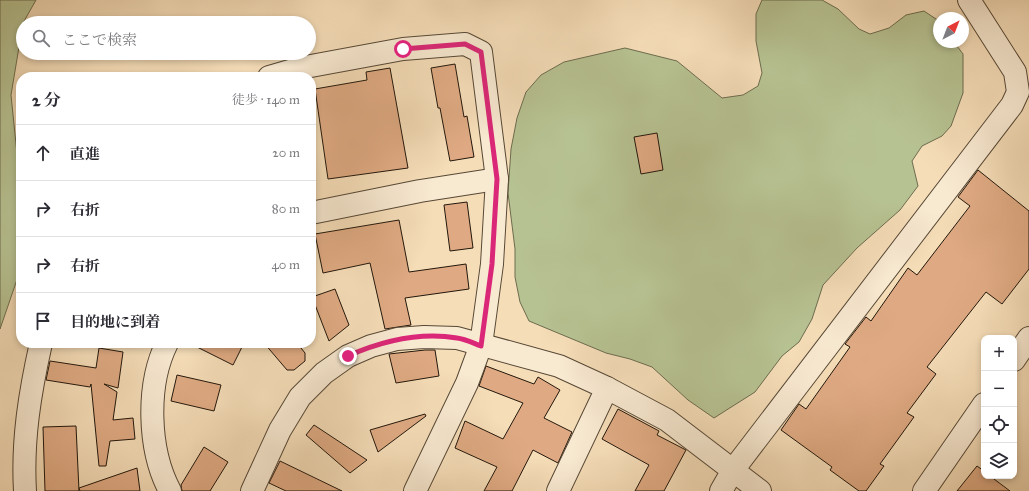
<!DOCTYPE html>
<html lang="ja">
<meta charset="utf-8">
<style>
body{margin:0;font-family:"IM FELL Great Primer","Noto Serif JP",serif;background:#f7f7f7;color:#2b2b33}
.controls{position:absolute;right:12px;bottom:12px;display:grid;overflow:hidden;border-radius:8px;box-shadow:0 2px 6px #0003}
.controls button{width:36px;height:36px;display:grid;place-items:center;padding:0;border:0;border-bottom:1px solid #e1e1e2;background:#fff;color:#2b2b33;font:20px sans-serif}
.compass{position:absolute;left:933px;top:12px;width:36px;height:36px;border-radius:50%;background:#fff;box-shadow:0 2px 6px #0003;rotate:42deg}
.stop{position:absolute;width:12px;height:12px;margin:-9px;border:3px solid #db2777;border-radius:50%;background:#fff}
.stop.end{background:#db2777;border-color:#fff;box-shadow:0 1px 4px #0008}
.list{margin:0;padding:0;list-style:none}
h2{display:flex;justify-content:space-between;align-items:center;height:52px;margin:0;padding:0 16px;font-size:17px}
h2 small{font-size:13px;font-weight:400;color:#7c7c81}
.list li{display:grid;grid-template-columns:26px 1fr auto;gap:12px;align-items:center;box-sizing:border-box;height:56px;padding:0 16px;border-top:1px solid #e1e1e2}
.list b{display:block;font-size:15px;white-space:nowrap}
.list em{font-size:13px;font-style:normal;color:#7c7c81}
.icon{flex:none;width:22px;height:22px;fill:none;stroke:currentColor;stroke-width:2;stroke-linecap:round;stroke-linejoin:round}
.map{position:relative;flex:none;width:1029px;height:491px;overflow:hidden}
.search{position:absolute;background:#fff;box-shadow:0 2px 6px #0003;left:16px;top:16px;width:300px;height:44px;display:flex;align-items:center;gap:10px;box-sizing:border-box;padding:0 14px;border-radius:22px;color:#7c7c81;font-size:15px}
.panel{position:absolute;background:#fff;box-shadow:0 2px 6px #0003;left:16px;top:72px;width:300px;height:276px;border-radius:16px}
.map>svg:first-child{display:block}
.green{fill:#b7c292;stroke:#6c6c4e}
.building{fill:#dfaa83;stroke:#22170b}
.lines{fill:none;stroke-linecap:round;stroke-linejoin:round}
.minor-casing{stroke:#574836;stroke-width:24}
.minor{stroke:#f8e9d1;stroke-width:22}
.route{stroke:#db2777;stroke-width:5}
</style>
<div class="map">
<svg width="1029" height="491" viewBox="0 0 1029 491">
<rect width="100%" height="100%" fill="#f5ddb8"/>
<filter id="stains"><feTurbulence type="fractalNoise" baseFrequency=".005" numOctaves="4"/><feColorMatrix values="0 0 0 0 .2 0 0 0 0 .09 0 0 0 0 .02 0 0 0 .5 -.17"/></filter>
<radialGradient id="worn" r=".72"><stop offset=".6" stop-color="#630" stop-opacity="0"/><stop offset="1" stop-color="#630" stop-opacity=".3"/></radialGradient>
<!-- green -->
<g class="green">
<polygon points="0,0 36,0 23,23 11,95 21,193 21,268 0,329"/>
<polygon points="762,0 822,0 838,9 859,29 870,34 889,28 906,15 924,11 939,21 939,42 954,42 963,54 963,93 951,126 942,136 922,146 912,161 918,186 900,210 857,248 823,285 812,319 799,342 782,356 755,392 714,418 688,400 652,367 630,359 606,353 529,321 520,302 515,277 515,249 508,193 511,149 517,118 526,92 541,75 564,62 625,48 677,61 722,98 743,95 758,86 762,73 756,41 756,14"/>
</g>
<!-- building -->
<g class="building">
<polygon points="455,64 464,117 467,116 474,157 450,161 440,108 438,108 431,68"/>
<polygon points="390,68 408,168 328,179 315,89 367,80 366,72"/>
<polygon points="657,133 663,170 641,174 634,137"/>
<polygon points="978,170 1029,211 1029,269 1002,304 986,292 927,367 936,374 907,413 914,417 880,464 884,466 866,491 859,491 830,470 832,467 781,430 799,404 806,409 850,347 845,344 866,317 871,321 908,268 917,275 970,206 958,197"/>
<polygon points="467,202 473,248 450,251 444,205"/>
<polygon points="399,220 409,272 466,264 469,289 405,298 411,325 385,329 370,263 323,273 315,234"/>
<polygon points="335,289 349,325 329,341 312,297"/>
<polygon points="189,343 244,343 233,365"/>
<polygon points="264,343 297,343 305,353 305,361 294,370 287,370"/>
<polygon points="99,348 123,352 118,388 104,384 117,392 113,420 133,418 135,439 110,441 106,466 99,466 91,384 90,387 46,380 50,361 96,368"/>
<polygon points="425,350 435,350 439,376 396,383 389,354"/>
<polygon points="486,366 534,384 538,377 560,390 544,418 572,432 558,463 533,450 512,491 484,491 497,467 455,448 465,421 503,439 523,403 479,386"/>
<polygon points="177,375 221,385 214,411 171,401"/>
<polygon points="618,409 659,431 657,435 686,450 664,491 635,491 649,465 602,439"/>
<polygon points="425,414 426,416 378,452 370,430"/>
<polygon points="314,425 367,460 350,473 306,435"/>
<polygon points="76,426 79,491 45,491 43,427"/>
<polygon points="204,447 228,462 210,491 182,491 181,485"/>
<polygon points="280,461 342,491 286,491 269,483"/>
<polygon points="977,466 984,471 984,476 990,476 1010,491 957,491"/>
<polygon points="137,468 140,491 80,491 79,488"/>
</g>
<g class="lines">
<!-- minor casing -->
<g class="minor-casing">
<g id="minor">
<polyline points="269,77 300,68 403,49 465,44 481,52 497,179 492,264 481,345 467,383 415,491"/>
<polyline points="311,213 420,191 497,179"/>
<path d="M167 343C146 385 148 450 170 491"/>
<polyline points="1014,360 1029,338"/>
<path d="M25 491C22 440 30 392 41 343"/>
<polyline points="252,491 280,430 300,397 324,373 348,356 371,346 397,339 424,337 457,338 559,366 607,388 667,420 760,491"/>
<polyline points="558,491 607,388"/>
<polyline points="721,491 733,470 1012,105 1018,92 1015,72 969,0"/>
<polyline points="924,491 984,404"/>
</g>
</g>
<!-- minor -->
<use href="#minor" class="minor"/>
</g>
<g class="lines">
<!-- route -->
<path class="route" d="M348 356C382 341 420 332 457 338 465 339 473 343 481 346L492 264 497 179 481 52 465 44 403 49"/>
</g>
<rect width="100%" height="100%" filter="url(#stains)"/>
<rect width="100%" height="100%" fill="url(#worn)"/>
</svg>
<div class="controls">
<button>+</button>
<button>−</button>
<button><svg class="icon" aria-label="locate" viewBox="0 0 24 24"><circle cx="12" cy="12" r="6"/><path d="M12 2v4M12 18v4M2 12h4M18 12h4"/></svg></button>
<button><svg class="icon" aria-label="layers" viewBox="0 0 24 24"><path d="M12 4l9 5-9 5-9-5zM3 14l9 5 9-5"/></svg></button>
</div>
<svg class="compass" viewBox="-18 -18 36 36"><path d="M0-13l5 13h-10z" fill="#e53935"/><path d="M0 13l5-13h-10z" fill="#7c7c81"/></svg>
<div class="stop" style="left:403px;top:49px"></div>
<div class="stop end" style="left:348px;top:356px"></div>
<div class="search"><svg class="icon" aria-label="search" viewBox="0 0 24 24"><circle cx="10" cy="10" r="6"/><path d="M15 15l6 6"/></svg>ここで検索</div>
<section class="panel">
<h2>2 分<small>徒歩 · 140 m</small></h2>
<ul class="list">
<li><svg class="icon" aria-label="ahead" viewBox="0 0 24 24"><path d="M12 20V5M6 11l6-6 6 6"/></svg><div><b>直進</b></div><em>20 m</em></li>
<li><svg class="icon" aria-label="right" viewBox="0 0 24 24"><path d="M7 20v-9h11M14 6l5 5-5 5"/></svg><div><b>右折</b></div><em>80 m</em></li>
<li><svg class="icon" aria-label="right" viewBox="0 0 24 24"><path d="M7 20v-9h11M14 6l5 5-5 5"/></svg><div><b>右折</b></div><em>40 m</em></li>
<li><svg class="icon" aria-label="arrive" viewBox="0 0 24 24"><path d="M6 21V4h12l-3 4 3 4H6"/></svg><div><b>目的地に到着</b></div></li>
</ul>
</section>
</div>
